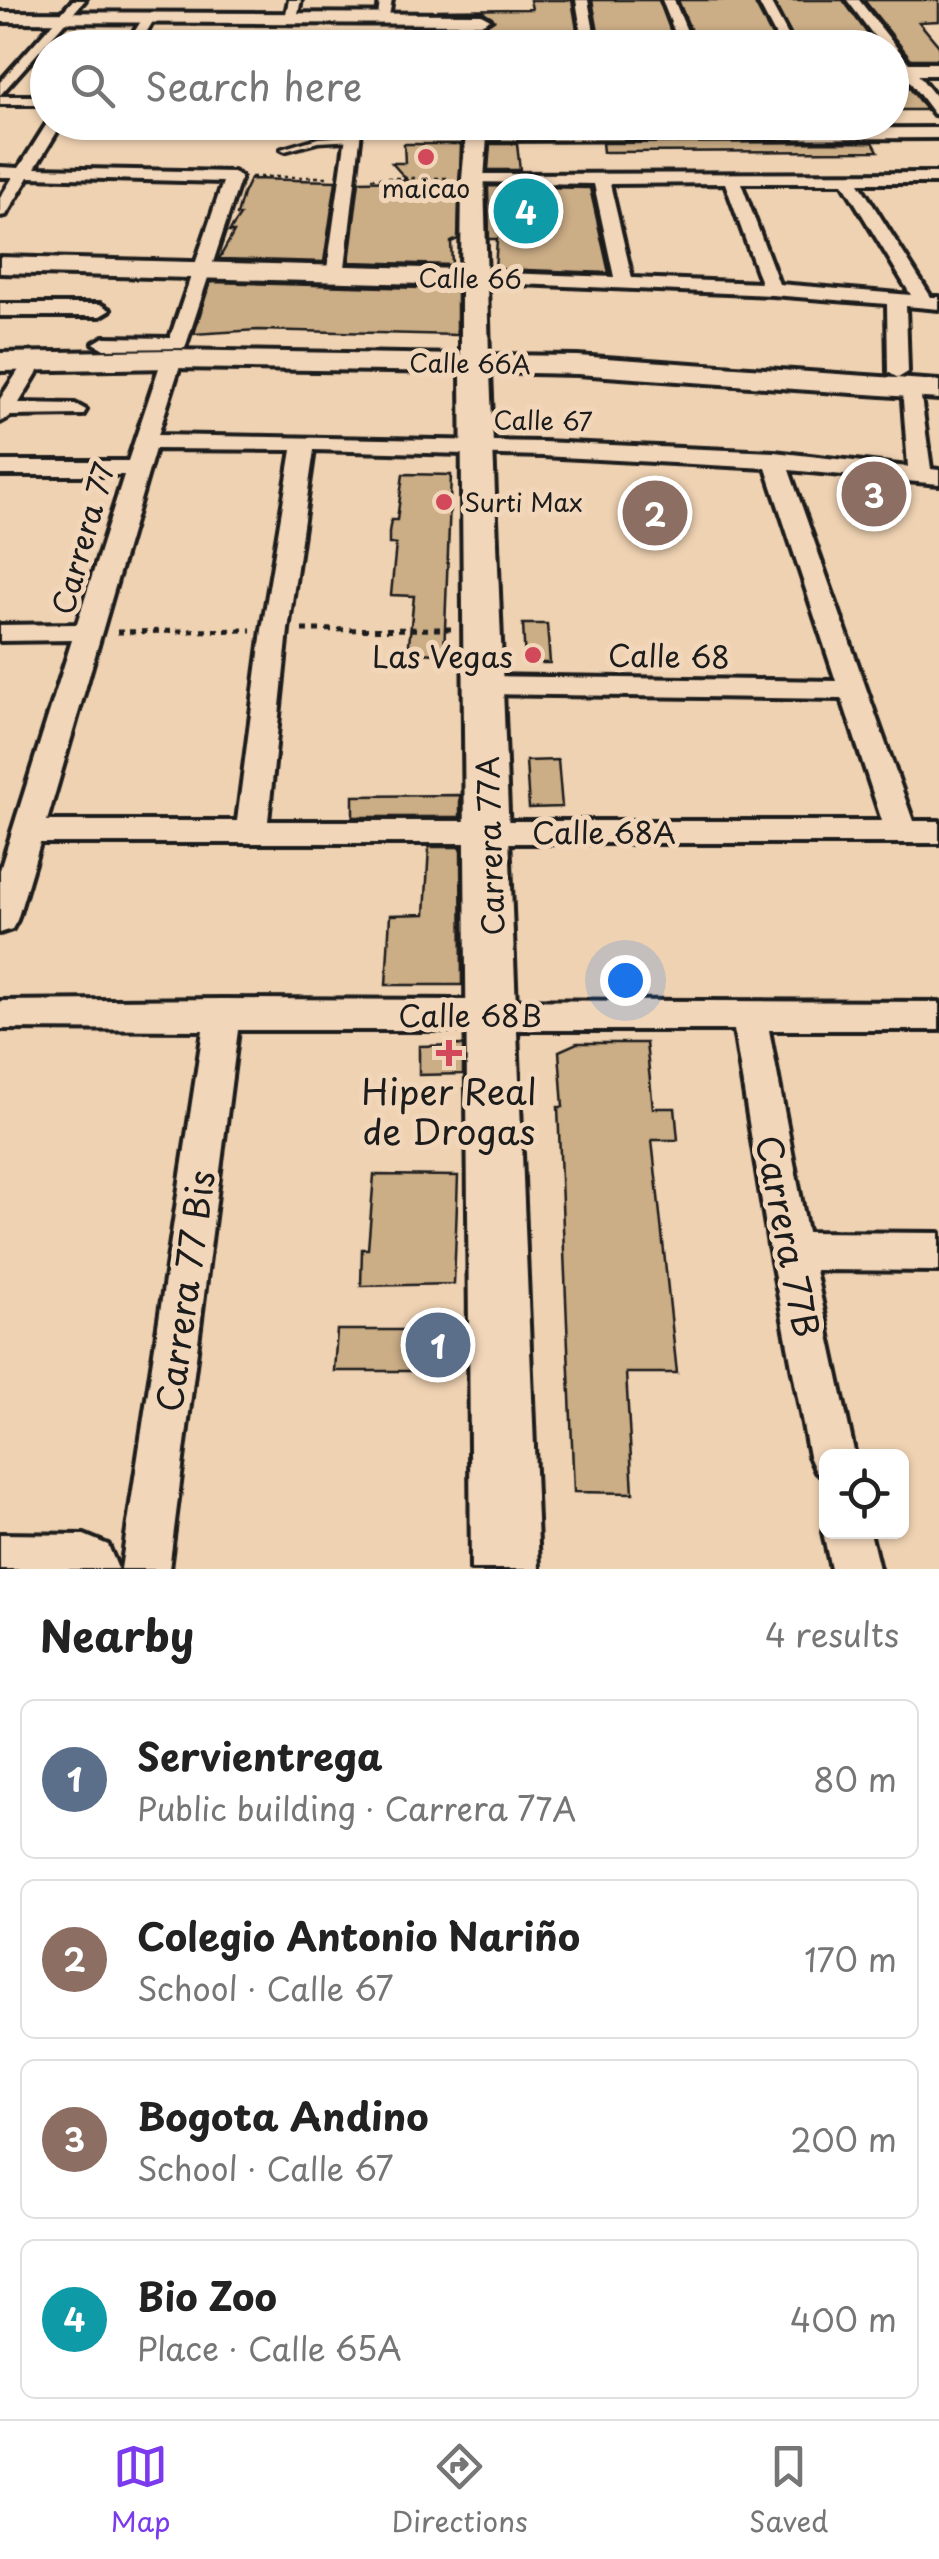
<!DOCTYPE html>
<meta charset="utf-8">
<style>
body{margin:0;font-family:"Playpen Sans",sans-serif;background:#f2f2f2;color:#222}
.controls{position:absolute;right:30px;bottom:30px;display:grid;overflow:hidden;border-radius:15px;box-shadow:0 2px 8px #0004}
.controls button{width:90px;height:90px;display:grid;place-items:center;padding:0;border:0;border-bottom:2px solid #e0e0e0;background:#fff;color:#222;font:50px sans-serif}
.you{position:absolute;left:625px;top:980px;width:35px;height:35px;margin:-25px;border:8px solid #fff;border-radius:50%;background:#1a73e8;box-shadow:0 0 0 15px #1a73e833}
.badge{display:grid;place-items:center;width:65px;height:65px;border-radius:50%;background:#7c3aed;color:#fff;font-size:32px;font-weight:700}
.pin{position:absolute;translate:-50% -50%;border:5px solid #fff;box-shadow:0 2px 10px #0006}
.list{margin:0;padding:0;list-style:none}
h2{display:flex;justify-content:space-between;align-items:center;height:130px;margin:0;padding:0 40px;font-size:42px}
h2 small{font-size:32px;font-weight:400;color:#767676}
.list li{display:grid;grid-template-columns:65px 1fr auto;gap:30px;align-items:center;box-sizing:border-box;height:160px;margin:0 20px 20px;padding:0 20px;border:2px solid #e0e0e0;border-radius:15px}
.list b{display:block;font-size:38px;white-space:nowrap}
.list p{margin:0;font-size:32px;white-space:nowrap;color:#767676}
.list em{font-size:32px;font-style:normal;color:#767676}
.icon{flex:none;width:55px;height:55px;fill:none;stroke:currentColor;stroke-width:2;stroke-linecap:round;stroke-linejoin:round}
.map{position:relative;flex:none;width:939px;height:1569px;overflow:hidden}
.search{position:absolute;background:#fff;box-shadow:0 2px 8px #0004;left:30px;right:30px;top:30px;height:110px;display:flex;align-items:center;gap:25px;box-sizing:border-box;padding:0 35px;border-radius:55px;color:#767676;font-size:38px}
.sheet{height:850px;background:#fff}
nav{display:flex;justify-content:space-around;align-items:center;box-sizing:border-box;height:140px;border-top:2px solid #e0e0e0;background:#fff;font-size:28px;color:#767676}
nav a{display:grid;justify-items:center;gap:5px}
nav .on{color:#7c3aed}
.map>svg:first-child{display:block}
.building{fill:#cbad86;stroke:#1c1c1c;stroke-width:2.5}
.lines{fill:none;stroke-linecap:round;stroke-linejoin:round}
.lane-casing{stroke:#1c1c1c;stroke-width:7}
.street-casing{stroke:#1c1c1c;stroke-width:8}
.secondary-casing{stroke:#1c1c1c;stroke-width:8}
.path-far1{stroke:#1c1c1c;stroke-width:2.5;stroke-dasharray:4 4;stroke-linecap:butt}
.path{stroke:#1c1c1c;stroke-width:5;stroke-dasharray:6 6;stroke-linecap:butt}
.lane{fill:#f2d6b9;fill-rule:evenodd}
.street{fill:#f2d6b9;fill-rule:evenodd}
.secondary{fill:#f2d6b9;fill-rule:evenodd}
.poi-dot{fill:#d1495b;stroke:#f2d6b9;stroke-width:4}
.labels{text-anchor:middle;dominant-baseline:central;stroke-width:10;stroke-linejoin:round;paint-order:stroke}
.far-poi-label{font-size:25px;fill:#1c1c1c;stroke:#f2d6b9}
.far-street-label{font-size:25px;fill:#1c1c1c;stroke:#f2d6b9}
.street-label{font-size:30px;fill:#1c1c1c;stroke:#f2d6b9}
.poi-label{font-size:30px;fill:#1c1c1c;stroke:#f2d6b9;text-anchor:end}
.near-poi-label{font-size:35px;fill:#1c1c1c;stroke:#f2d6b9}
.near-street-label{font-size:35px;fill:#1c1c1c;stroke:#f2d6b9}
</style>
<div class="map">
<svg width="939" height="1569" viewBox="0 0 939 1569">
<rect width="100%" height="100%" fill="#efd2b2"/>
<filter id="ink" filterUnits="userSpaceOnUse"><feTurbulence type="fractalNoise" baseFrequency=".01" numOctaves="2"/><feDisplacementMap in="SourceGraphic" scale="20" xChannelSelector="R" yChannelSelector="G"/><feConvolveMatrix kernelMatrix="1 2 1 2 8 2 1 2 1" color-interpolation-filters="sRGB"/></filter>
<g filter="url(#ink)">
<!-- building -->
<g class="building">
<polygon points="530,0 572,0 580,48 492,43 482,36 423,36 423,28 481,28 494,20 481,10 437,10 532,9"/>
<polygon points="592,0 659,0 677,48 601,48"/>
<polygon points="678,0 753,0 778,48 698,48"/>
<polygon points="773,0 843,0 878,48 798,48"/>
<polygon points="864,0 939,0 939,21 919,22 939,46 939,59 911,59"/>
<polygon points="892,79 903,79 926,110 892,110"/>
<polygon points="599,122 861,122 862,125 600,126"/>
<polygon points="873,142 878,151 603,152 602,143"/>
<polygon points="404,144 461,144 458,239 451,242 452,265 349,262 359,181 407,180 392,163 405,163"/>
<polygon points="490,144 517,144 520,170 488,170"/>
<polygon points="250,179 336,181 324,262 219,259 234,232 229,232 240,216 237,215 243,194"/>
<polygon points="488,186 590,188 609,273 495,269 497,239 489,239"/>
<polygon points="210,282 457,289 457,335 258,330 194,334"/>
<polygon points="403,474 451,475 444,654 408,653 414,596 391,595 396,544 389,544 389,532 391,520 397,520"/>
<polygon points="523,624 547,624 550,663 525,663"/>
<polygon points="558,760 562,807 529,808 526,761"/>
<polygon points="460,795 460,817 353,817 353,796"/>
<polygon points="429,847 460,847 461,852 462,985 386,985 390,915 425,914"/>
<polygon points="577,1043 646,1043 653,1108 675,1108 678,1140 652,1140 677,1373 626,1373 633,1493 574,1492 558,1107 563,1107 559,1051"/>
<polygon points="463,1045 463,1074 419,1075 419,1046"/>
<polygon points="374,1175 458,1176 454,1284 361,1286 362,1249 368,1249"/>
<polygon points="337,1330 457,1330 457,1371 334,1371"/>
</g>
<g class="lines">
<!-- lane casing -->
<g class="lane-casing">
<polygon id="lane" points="353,136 356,140 318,142 285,151 281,149 318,138"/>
</g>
<!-- street casing -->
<g class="street-casing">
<g id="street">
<polygon points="73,0 85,0 0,95 0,82"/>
<polygon points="289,0 301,0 297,18 291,22 285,18"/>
<polygon points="380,0 392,0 388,21 378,18"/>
<polygon points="576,0 588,0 597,48 584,48"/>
<polygon points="662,0 674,0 694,48 681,48"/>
<polygon points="757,0 769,0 795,48 782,48"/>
<polygon points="847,0 859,0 939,101 939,115 934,114 892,58 892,48 883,48"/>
<polygon points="145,15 155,18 137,48 124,48"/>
<polygon points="482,40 488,44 487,47 220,45 226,41"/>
<rect x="0" y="96" width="48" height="8"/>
<polygon points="48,122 63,122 35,168 233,172 241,177 185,348 104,349 94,343 104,337 170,338 223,182 29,177 6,215 0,216 0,198 13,177 0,177 0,167 19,168"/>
<polygon points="348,122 362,122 344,276 335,281 326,276"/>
<polygon points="939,128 939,138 477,140 469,135 477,130"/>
<path d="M939 173V183H859L931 297H939V309L906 306 908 372 898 378 888 372 887 304 772 295 477 282 468 277 477 272 614 277 594 184 467 182 465 179 473 174ZM725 183 761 283 632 278 610 184ZM741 183H843L911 295 779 284Z"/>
<polygon points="0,304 100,304 110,310 100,316 0,316"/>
<path d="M172 353 182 359 158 435 542 442 774 452 908 467 902 387 905 383H919L931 469 939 470V484L789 470 913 821H939V843H40L17 920 12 929 0 933V870L72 640 0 641V625L77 624 124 475H0V461H128L162 359ZM155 449 292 450 262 630 237 821H47ZM314 450 542 456 766 468 836 681 484 676 474 679 470 685 474 691 484 694 842 699 882 821H268L288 630Z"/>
<polygon points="33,357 43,363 19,403 75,404 86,410 83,415 11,416 0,422 0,399 26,359"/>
<polygon points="223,999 939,1002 939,1030 769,1030 807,1232 939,1233 939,1271 815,1270 855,1456 826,1456 826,1476 816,1472 809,1456 770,1251 734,1030 238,1030 169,1569 121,1569 203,1030 0,1029 0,1001"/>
<polygon points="826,1525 826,1532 870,1532 879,1569 831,1569 823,1532"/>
</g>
</g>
<!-- secondary casing -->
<g class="secondary-casing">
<g id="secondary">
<polygon points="0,12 481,14 490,19 481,24 0,22"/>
<rect x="892" y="63" width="47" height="12"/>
<polygon points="467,122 488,122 484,179 489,355 577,356 939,381 939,399 577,374 490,372 539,1569 471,1569 461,372 172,368 0,371 0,353 172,350 461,355 461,285 0,273 0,257 461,269 462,179"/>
<polygon points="0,1534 84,1535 108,1545 118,1569 0,1569"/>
</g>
</g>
<!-- path-far1 -->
<g class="path-far1">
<polyline points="251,177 330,177"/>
<polyline points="371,178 450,178"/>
</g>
<!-- path -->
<g class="path">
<polyline points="302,630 451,629"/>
<polyline points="117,632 251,630"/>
</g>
<!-- lane -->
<use href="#lane" class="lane"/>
<!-- street -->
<use href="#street" class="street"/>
<!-- secondary -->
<use href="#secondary" class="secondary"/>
</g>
</g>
<!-- markers -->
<g class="poi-dot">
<circle cx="426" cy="157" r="10"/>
<circle cx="444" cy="502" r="10"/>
<circle cx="533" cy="655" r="10"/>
<path d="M444 1038h10v10h10v10h-10v10h-10v-10h-10v-10h10z"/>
</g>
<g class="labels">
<!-- far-poi labels -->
<g class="far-poi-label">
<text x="426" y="188">maicao</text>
<text x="464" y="502" text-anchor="start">Surti Max</text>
</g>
<!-- far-street labels -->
<g class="far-street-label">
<text transform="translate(470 278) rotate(1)">Calle 66</text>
<text transform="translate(470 363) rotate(1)">Calle 66A</text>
<text transform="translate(543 420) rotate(1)">Calle 67</text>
</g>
<!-- street labels -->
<g class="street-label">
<text transform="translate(82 538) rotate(-74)">Carrera 77</text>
<text transform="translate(669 655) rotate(1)">Calle 68</text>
<text x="604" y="831">Calle 68A</text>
<text transform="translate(489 846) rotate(-92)">Carrera 77A</text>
<text x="470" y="1014">Calle 68B</text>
</g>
<!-- poi labels -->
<g class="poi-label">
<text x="513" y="655">Las Vegas</text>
</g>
<!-- near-poi labels -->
<g class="near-poi-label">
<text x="449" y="1090">Hiper Real<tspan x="449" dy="40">de Drogas</tspan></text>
</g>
<!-- near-street labels -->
<g class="near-street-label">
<text transform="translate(789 1236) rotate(79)">Carrera 77B</text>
<text transform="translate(184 1291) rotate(-82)">Carrera 77 Bis</text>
</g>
</g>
</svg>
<div class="controls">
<button><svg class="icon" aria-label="locate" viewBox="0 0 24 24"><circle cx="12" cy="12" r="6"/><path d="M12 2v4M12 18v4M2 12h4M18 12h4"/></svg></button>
</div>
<div class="you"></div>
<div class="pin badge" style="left:438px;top:1345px;background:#5c6f8a">1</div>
<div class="pin badge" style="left:655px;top:513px;background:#8d6e63">2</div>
<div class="pin badge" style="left:874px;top:494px;background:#8d6e63">3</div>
<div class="pin badge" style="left:526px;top:211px;background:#0f9aa8">4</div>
<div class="search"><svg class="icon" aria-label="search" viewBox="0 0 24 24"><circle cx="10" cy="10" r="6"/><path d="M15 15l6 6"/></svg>Search here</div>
</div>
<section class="sheet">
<h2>Nearby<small>4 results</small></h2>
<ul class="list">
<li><span class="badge" style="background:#5c6f8a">1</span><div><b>Servientrega</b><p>Public building · Carrera 77A</p></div><em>80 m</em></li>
<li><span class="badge" style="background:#8d6e63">2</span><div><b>Colegio Antonio Nariño</b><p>School · Calle 67</p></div><em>170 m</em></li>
<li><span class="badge" style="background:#8d6e63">3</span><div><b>Bogota Andino</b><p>School · Calle 67</p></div><em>200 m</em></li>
<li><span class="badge" style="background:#0f9aa8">4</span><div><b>Bio Zoo</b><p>Place · Calle 65A</p></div><em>400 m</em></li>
</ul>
</section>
<nav>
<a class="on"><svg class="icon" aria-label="map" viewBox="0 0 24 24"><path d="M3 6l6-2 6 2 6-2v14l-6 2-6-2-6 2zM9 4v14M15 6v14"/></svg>Map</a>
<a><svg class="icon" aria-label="directions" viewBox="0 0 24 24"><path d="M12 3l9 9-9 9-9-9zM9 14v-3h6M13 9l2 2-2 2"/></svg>Directions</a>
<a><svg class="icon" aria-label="saved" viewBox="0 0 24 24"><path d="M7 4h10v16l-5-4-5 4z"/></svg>Saved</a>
</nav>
